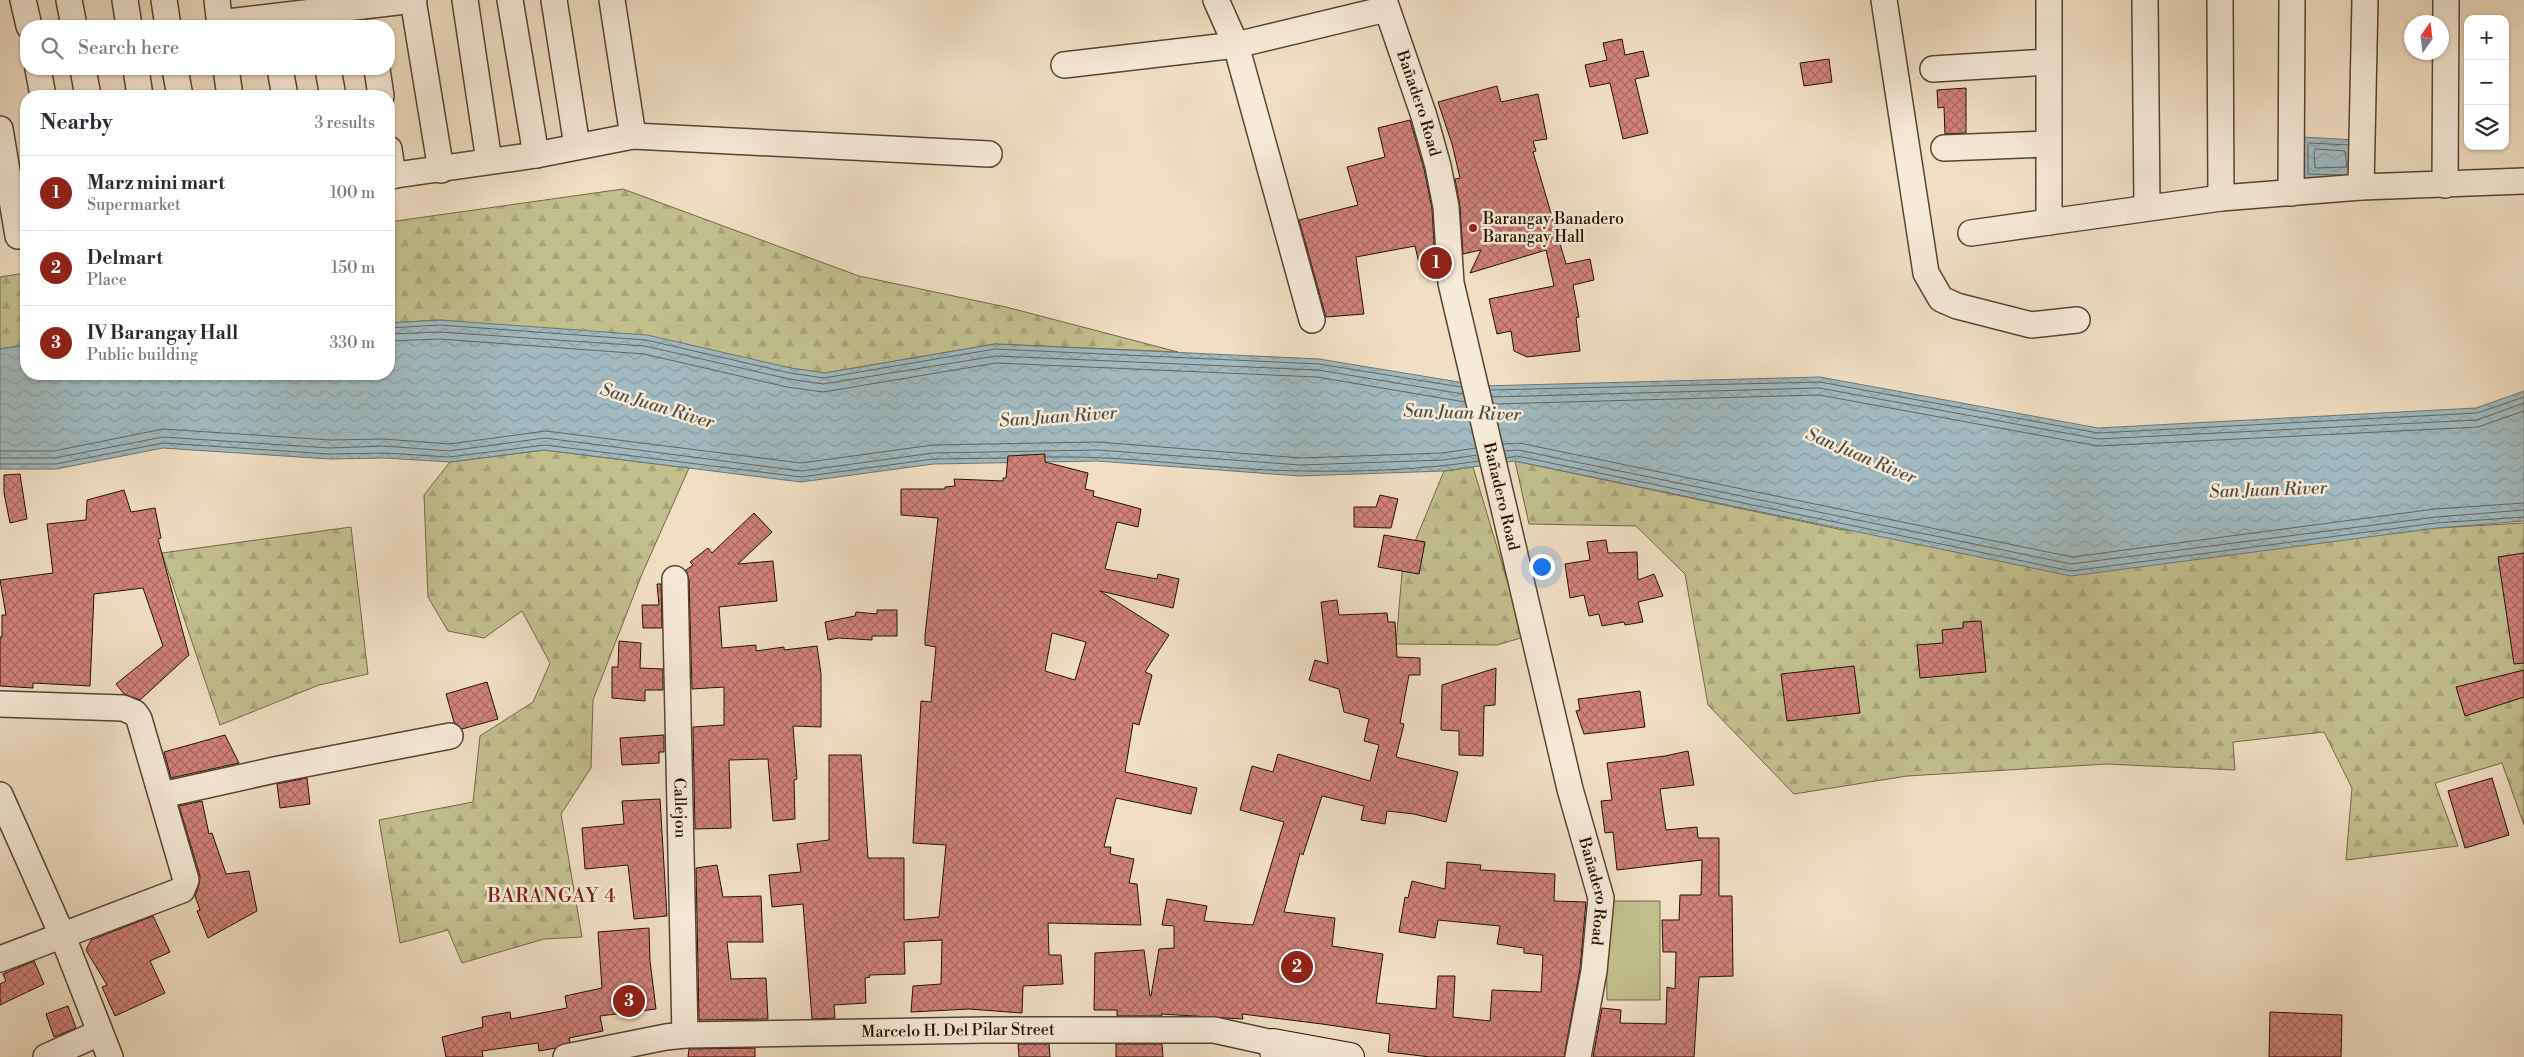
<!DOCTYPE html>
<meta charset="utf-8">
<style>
body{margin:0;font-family:"Libre Bodoni",serif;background:#f7f7f7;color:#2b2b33}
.controls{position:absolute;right:15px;top:15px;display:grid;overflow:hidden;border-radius:10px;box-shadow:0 1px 4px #0004}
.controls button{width:45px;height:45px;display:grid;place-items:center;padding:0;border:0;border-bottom:1px solid #e1e1e2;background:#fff;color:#2b2b33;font:25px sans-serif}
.compass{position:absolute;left:2404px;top:15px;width:45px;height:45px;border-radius:50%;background:#fff;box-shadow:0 1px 4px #0004;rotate:14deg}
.you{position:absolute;left:1541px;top:566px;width:18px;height:18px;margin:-12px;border:4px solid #fff;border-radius:50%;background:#1a73e8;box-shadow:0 0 0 8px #1a73e833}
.badge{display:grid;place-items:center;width:32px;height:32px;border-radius:50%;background:#8f2418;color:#fff;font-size:16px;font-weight:700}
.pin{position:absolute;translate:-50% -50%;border:2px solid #fff;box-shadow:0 1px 5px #0006}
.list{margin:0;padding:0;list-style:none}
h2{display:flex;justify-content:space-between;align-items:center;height:65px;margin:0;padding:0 20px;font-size:21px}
h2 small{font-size:16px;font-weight:400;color:#7c7c81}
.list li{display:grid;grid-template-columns:32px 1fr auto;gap:15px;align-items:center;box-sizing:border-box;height:75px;padding:0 20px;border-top:1px solid #e1e1e2}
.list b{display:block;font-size:19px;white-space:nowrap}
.list p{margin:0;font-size:16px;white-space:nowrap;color:#7c7c81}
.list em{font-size:16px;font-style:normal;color:#7c7c81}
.icon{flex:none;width:28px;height:28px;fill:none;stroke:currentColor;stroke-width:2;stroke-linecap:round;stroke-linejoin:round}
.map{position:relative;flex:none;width:2524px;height:1057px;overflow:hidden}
.search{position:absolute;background:#fff;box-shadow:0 1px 4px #0004;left:20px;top:20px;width:375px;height:55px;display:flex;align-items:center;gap:12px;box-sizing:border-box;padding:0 18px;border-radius:20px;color:#7c7c81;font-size:19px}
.panel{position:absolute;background:#fff;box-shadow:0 1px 4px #0004;left:20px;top:90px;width:375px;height:290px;border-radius:20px}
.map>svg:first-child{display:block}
.forest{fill:url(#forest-firs);stroke:#746848}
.park{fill:#c2bf8f;stroke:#746848}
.water{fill:url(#water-waves);stroke:#6f7673}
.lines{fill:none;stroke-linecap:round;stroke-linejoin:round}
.shore{stroke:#636660;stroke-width:1}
.building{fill:url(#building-cross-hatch);stroke:#251200;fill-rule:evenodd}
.street-casing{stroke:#584531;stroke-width:28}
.secondary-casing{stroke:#251200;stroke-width:30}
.street{stroke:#f6ead8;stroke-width:25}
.secondary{stroke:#f6ead8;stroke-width:28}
.poi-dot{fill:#8f2418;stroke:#f6ead8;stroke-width:2}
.labels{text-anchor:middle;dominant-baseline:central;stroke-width:5;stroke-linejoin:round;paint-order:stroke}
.street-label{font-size:16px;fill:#251200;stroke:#f6ead8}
.poi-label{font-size:16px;fill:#251200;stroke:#f6ead8;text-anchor:start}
.water-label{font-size:18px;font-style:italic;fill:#504c43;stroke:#f6ead8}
.quarter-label{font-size:19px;letter-spacing:1px;fill:#7a1f14;stroke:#f6ead8}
</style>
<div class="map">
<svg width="2524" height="1057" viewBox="0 0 2524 1057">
<defs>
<pattern id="forest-firs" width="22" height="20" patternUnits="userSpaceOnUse" patternTransform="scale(1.25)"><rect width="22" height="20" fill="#c2bf8f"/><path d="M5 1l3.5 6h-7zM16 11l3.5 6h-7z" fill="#a7a37a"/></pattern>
<pattern id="water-waves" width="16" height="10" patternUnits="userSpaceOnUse" patternTransform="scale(1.25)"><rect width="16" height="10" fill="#a1b9bf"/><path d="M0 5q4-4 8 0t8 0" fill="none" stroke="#8a9ea2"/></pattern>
<pattern id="building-cross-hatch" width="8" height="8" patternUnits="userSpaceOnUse" patternTransform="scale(1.25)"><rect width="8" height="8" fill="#d1827a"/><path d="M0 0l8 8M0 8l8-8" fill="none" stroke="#a96962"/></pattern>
</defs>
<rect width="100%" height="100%" fill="#f1dec3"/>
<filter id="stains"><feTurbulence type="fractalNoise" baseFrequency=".004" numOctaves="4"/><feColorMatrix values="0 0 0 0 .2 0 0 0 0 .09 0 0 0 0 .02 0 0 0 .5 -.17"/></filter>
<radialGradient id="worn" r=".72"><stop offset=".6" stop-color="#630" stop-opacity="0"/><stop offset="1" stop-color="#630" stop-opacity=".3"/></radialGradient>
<!-- forest -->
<g class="forest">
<polygon points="623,189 859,276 1006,307 1178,352 995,344 825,373 440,320 389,323 389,222"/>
<polygon points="26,273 26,345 0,349 0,277"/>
<polygon points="544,450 689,468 642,574 593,700 591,768 561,814 582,937 544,939 462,963 448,930 400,943 379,820 473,802 480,736 533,702 550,663 522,611 484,638 448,631 428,597 424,495 450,462"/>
<polygon points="1515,461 1843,530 2437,528 2524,523 2524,825 2502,763 2435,783 2458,846 2346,860 2352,788 2324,732 2233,742 2235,770 2107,764 1907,776 1794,794 1708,705 1685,574 1636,526 1529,524"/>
<polygon points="1473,467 1524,637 1497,645 1396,644 1402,573 1444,471"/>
<polygon points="351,527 368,674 319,685 220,725 162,553"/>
</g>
<!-- park -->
<polygon class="park" points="1606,901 1660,901 1660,1000 1607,1000"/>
<!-- water -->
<g class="water">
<polygon points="2302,137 2356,140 2359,180 2303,180"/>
<polygon points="440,320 647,335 791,368 825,373 995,344 1319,359 1483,386 1820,377 2098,428 2476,408 2524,391 2524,521 2437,528 2071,576 1515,461 1444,471 1300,476 1097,461 933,464 801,482 544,450 450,462 384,458 329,459 163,448 56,469 0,469 0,349 26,345 26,374 389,374 389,323"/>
</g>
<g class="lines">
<!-- shore -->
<g class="shore">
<polygon points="2316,149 2345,151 2347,167 2315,168 2314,152"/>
<polyline points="2342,175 2308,174 2308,145 2310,143 2348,145"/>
<polyline points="389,328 440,325 646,340 790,373 824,378 995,349 1319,364 1461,387"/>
<polyline points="389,334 440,332 645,346 789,379 823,384 996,356 1318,370 1463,394"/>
<polyline points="389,341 440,339 644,354 787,387 823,392 996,363 1317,377 1465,402"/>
<polyline points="1490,390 1820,382 2098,433 2477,413 2524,397"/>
<polyline points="1492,397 1819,388 2098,439 2477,420 2524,403"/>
<polyline points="1494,404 1819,395 2098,446 2478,427 2524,411"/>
<polyline points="1503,444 1519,443 2072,557 2435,509 2524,503"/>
<polyline points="0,451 54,451 163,429 330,440 384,439 449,444 546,431 801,463 933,445 1098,442 1301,458 1442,453 1476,448"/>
<polyline points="1505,451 1518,450 2071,564 2436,517 2524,510"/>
<path d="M1046 457C1132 455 1215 470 1300 471 1359 472 1421 470 1479 461"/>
<polyline points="0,458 55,458 163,437 329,448 384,446 449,451 545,438 801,471 933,453 1098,450 1300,465 1443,460 1477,455"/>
<polyline points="1506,458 1517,456 2071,571 2436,523 2524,517"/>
<polyline points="0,464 56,464 163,443 329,454 384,453 449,457 545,445 801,477 933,459 1007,458"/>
</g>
</g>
<!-- building -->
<g class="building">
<polygon points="1622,39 1625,55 1643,51 1649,76 1635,79 1648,133 1623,139 1610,83 1590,87 1585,65 1607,60 1603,43"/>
<polygon points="1829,59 1832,82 1804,86 1800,63"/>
<polygon points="1497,86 1501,102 1538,94 1547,139 1533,141 1536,151 1533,152 1566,264 1590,259 1594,280 1573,285 1579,317 1576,318 1580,351 1527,357 1514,351 1511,331 1497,334 1489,299 1554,286 1546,250 1470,273 1481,250 1463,254 1460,206 1455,179 1460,178 1452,144 1438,102"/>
<polygon points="1966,88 1966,133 1945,134 1944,107 1938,108 1937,90"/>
<polygon points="1410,120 1424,169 1432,209 1435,260 1419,263 1415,246 1356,257 1364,314 1326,317 1299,220 1358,205 1347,167 1385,157 1378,128"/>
<path d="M1045 454V462L1088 473 1085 489 1094 491 1093 496 1141 509 1138 527 1117 522 1105 569 1157 579 1158 574 1179 579 1173 608 1100 591 1169 635 1145 672 1152 675 1139 725 1133 723 1125 772 1197 788 1191 814 1116 798 1104 847H1111L1110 854 1134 859 1129 883 1137 884 1141 925 1048 923 1049 955H1061L1063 984 1023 986 1022 1013 969 1009 911 1012 913 986 941 984 942 940 904 942 905 974 869 975 870 977 865 978 866 1003 834 1005 835 1018 812 1019 803 904 772 907 769 875 801 872 797 844 829 840V755H861L868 858H904V920L939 917 946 845 913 843 921 701 931 702 936 647 925 645V635L938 518 901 515V489H945V487L955 486 954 479 1003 481V478H1006L1008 456ZM1052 633 1086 642 1075 680 1045 671Z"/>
<polygon points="20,474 27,519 10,523 4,493 4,475"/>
<polygon points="124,490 131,512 155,508 161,538 158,539 189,655 140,700 124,694 116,684 163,646 143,588 94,594 90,686 33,683 33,688 0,686 0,637 2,637 2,615 6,615 0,580 53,573 47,524 86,520 87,500"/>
<polygon points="1380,495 1398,499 1391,528 1354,527 1354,507 1376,507"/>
<polygon points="754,513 772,532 738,564 773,561 777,601 719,607 722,648 756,645 756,651 784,647 784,650 817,646 821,674 821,727 793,726 797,779 794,780 795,819 773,821 768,759 729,760 731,828 695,829 693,727 724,725 724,687 692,689 689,579 686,570 693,565 690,562 708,548 712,553"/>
<polygon points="1384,535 1425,542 1419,574 1378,567"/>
<polygon points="1606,540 1608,553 1637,552 1638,580 1654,574 1663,596 1638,602 1643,622 1625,625 1624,622 1602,626 1599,614 1589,616 1584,595 1570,598 1565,564 1590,560 1587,542"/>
<polygon points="2524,553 2524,663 2514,664 2498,557"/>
<polygon points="657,584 661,584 662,628 643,628 642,605 659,605"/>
<polygon points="1337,600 1339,615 1387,613 1388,622 1395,622 1397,657 1420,658 1420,675 1409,675 1400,723 1404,724 1396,757 1458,772 1446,822 1414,814 1387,811 1385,824 1361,820 1364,806 1322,796 1303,855 1300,853 1284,912 1335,918 1332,946 1383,954 1376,1003 1436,1009 1438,976 1455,976 1453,1017 1490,1021 1492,990 1541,992 1543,955 1524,953 1524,948 1497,944 1500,926 1438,920 1435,938 1399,932 1405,897 1408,898 1412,881 1445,889 1447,862 1481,865 1480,870 1555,874 1554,901 1586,902 1580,969 1564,1057 1430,1057 1388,1052 1390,1034 1322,1024 1242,1014 1243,1019 1161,1014 1162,1016 1117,1016 1117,1010 1094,1010 1095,953 1144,950 1150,996 1151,996 1159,949 1174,948 1174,926 1162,925 1167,899 1207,906 1204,921 1253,925 1284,822 1240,810 1252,766 1273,772 1278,754 1370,781 1379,745 1364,741 1369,719 1344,712 1339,689 1309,680 1315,660 1328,664 1321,602"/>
<polygon points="877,610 897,610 897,636 872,636 872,640 838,638 828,640 825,622 855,616 856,612 877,614"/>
<polygon points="1981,621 1986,672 1920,678 1917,645 1943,643 1942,630 1963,628 1963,622"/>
<polygon points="619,641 641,643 640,668 663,669 663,690 645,690 645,701 612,698 612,667 618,667"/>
<polygon points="1854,666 1860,713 1787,721 1781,674"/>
<polygon points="1496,668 1495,705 1484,706 1483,756 1459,755 1459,731 1441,730 1442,685"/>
<polygon points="2524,670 2524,697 2465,716 2456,687"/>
<polygon points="487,682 498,719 462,729 454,722 446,694"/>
<polygon points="1640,691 1645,727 1584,734 1576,711 1580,710 1578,699"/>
<polygon points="225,735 239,763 171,778 164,752"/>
<polygon points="664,735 664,752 659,752 659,763 622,765 620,738"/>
<polygon points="1688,751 1694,785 1660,789 1666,830 1697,827 1698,838 1719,838 1719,896 1732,896 1733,976 1699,977 1694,1057 1593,1057 1602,1008 1621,1010 1620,1023 1666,1024 1667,987 1675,989 1676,952 1663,952 1662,920 1679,920 1680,895 1701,895 1702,860 1617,870 1613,832 1605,833 1601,801 1612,800 1607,763 1665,756"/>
<polygon points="307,778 310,804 280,808 277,784"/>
<polygon points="2492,778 2509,835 2465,848 2448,791"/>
<polygon points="660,799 667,916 634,919 628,865 585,869 582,828 624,824 622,801"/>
<polygon points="202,801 209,834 212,833 226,874 249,871 257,911 208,938 197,911 200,910 195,896 199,885 200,876 179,806"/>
<polygon points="717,865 723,897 761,896 763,942 727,942 731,979 766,978 768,1019 699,1020 696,868"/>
<polygon points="153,916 170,952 150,961 165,993 115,1016 102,987 107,985 86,950 91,940"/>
<polygon points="649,928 650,961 656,1009 600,1016 603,1031 569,1038 570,1042 556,1048 539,1051 538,1043 482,1051 483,1057 446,1057 442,1037 483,1027 482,1017 510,1012 511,1019 567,1008 565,996 602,988 598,932"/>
<polygon points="34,961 44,984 0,1005 0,984 6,981 3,974"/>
<polygon points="68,1006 76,1028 54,1037 46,1014"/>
<polygon points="2270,1012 2342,1015 2341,1057 2269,1057"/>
<polygon points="1018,1044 1049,1044 1050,1057 1019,1057"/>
<polygon points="1116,1044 1162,1044 1163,1057 1116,1057"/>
<polygon points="755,1048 755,1057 688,1057 689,1049"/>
</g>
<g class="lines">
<!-- street casing -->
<g class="street-casing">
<g id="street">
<polyline points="23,0 29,26"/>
<polyline points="69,0 74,26"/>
<polyline points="125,0 129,26"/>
<polyline points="164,0 168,26"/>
<polyline points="217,0 220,26"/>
<polyline points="413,0 441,170"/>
<polyline points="465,0 489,161"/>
<polyline points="510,0 536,155"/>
<polyline points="554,0 577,146"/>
<polyline points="612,0 633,136"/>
<polyline points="1216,0 1236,45 1312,320"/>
<path id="s1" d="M1384 0 1424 116 1438 166 1446 207 1451 283 1570 789 1601 898 1594 971 1578 1057"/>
<polyline points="1884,0 1926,273 1941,299 1957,306 2031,325 2077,320"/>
<polyline points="2049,0 2049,222 2221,198 2361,187 2524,181"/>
<polyline points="2145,0 2147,207"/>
<polyline points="2220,0 2221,198"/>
<polyline points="219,23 414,0"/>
<polyline points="1064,65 1236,45 1386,9"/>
<polyline points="38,69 43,96"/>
<polyline points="83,69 88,96"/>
<polyline points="136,69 140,96"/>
<polyline points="175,69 180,96"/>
<polyline points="226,69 230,96"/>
<polyline points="280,69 285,96"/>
<polyline points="328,69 333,96"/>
<polyline points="377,69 381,96"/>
<polyline points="1933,69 2048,62"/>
<polyline points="0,129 18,236"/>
<polyline points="1944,148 2048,144"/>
<polyline points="389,149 393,176"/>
<polyline points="389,176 536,155 633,136 989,154"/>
<polyline points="2445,185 2446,0"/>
<polyline points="2361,187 2365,0"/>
<polyline points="2291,193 2292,0"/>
<polyline points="1971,233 2049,222"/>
<path id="s2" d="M675 579 685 1035"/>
<polyline points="0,704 123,708 135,713 139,719 186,880 182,890 0,959"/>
<polyline points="0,795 63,937 110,1057"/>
<polyline points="162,795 279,769 450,736"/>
<polyline points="46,1057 99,1033"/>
<path id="s3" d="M566 1057 666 1037 685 1035 985 1030H1214L1273 1043"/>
</g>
</g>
<!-- secondary casing -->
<g class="secondary-casing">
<polyline id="secondary" points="1275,1057 1273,1043 1350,1057"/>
</g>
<!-- street -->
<use href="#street" class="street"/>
<!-- secondary -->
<use href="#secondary" class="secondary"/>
</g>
<!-- markers -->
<circle class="poi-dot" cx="1473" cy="228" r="5"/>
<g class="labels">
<!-- street labels -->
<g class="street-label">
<text stroke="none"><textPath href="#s1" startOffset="109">Bañadero Road</textPath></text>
<text stroke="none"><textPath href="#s1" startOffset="512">Bañadero Road</textPath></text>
<text stroke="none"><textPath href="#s2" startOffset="229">Callejon</textPath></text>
<text stroke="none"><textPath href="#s1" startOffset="918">Bañadero Road</textPath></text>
<text stroke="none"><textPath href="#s3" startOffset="394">Marcelo H. Del Pilar Street</textPath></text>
</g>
<!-- poi labels -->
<g class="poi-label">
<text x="1483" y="219">Barangay Banadero<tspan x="1483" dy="18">Barangay Hall</tspan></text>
</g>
<!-- water labels -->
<g class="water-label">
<text transform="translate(657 406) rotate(17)">San Juan River</text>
<text transform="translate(1462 413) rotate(2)">San Juan River</text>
<text transform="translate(1058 417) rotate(-4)">San Juan River</text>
<text transform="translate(1861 456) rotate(23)">San Juan River</text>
<text transform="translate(2268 490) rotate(-2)">San Juan River</text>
</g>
<!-- quarter labels -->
<g class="quarter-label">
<text x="552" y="896">BARANGAY 4</text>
</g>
</g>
<rect width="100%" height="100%" filter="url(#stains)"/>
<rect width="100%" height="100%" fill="url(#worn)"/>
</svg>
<div class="controls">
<button>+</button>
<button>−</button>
<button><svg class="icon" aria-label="layers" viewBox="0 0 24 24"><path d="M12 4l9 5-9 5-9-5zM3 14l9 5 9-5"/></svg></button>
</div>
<svg class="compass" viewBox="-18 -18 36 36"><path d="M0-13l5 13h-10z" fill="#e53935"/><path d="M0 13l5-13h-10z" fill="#7c7c81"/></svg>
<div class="you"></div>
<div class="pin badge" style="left:1436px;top:263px">1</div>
<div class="pin badge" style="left:1297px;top:967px">2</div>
<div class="pin badge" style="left:629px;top:1001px">3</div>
<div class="search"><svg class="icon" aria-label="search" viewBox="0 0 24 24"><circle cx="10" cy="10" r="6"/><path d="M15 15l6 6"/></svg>Search here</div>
<section class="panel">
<h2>Nearby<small>3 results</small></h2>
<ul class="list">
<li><span class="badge">1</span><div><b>Marz mini mart</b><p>Supermarket</p></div><em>100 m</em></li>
<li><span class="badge">2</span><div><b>Delmart</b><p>Place</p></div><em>150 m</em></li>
<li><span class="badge">3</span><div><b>IV Barangay Hall</b><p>Public building</p></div><em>330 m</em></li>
</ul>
</section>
</div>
